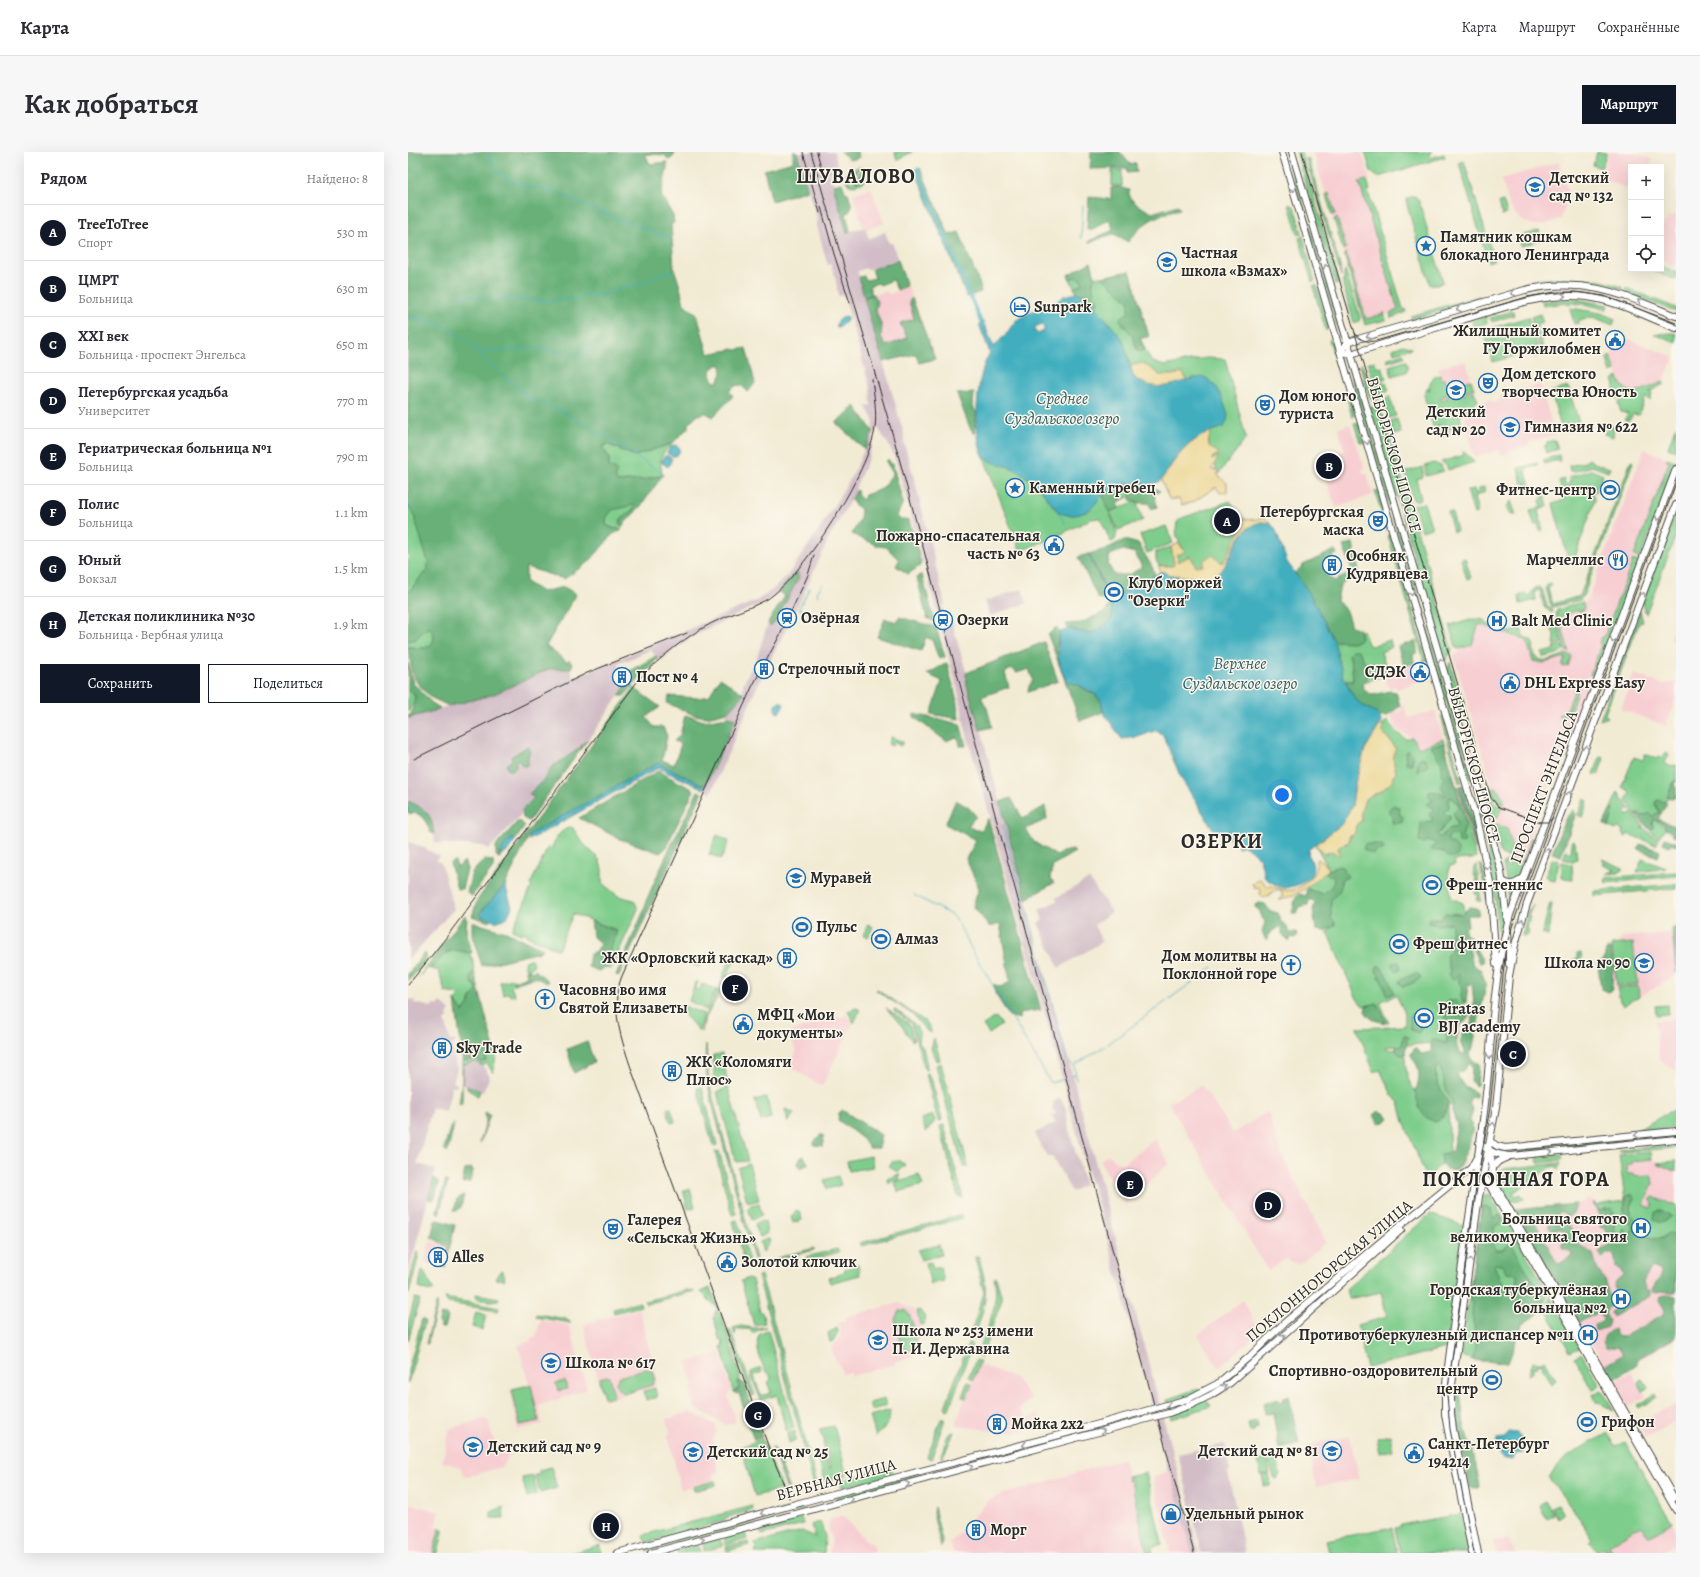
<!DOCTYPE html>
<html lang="ru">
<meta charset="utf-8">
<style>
body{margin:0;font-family:Alegreya,serif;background:#f7f7f7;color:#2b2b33}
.controls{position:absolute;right:12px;top:12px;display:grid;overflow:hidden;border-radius:0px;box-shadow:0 4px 16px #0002}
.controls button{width:36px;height:36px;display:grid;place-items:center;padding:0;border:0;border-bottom:1px solid #e1e1e2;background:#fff;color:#2b2b33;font:20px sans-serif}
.you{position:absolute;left:874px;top:643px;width:14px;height:14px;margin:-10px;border:3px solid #fff;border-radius:50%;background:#1a73e8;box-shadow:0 0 0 6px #1a73e833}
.badge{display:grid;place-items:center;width:26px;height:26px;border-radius:50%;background:#111827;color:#fff;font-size:13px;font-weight:700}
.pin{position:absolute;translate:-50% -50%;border:2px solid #fff;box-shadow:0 1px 4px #0006}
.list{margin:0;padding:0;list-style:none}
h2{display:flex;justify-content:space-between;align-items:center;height:52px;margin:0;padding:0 16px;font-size:17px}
h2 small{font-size:13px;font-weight:400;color:#7c7c81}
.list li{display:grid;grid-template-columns:26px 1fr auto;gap:12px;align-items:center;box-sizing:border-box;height:56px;padding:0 16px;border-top:1px solid #e1e1e2}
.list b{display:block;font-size:15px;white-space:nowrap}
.list p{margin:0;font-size:13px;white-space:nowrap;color:#7c7c81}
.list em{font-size:13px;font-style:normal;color:#7c7c81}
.actions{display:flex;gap:8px;padding:12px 16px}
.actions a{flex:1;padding:9px 0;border:1px solid #111827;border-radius:0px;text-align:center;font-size:14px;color:#111827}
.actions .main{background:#111827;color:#fff}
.icon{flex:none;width:22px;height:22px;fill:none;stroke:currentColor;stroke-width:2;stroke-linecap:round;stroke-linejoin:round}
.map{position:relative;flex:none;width:1268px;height:1401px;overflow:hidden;border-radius:0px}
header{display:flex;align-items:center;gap:24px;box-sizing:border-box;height:56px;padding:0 20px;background:#fff;border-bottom:1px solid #e1e1e2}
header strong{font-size:19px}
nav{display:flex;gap:22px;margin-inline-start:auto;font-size:14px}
.intro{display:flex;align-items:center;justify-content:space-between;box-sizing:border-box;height:96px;padding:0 24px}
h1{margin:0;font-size:28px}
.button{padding:10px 18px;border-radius:0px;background:#111827;color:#fff;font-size:14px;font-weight:700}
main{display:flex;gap:24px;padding:0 24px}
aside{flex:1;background:#fff;border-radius:0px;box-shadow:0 4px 16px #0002}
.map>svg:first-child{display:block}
.built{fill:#f7cfd3}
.industrial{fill:#d2bdc7}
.green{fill:#7fcd8c;stroke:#557c5c}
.forest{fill:#67b078;stroke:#496e52;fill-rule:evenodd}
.sand{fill:#eeda9e;stroke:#8c8264}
.water{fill:#41aebf;stroke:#366c75;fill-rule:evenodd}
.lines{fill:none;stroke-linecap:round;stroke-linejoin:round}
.stream{stroke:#41aebf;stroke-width:1}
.canal{stroke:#41aebf;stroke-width:3.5}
.secondary-casing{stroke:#494844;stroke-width:8}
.primary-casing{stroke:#494844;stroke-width:8}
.secondary{stroke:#fff;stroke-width:6}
.primary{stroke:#fff;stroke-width:6}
.tram{stroke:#2b2b2b;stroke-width:1}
.rail{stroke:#2b2b2b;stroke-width:1}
.secondary-bridge-casing{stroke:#494844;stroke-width:8;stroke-linecap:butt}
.secondary-bridge{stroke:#fff;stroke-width:6}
.oneway{stroke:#a0a0a0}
.labels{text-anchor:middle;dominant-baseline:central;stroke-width:3;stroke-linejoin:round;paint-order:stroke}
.poi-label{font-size:16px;font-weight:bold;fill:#2b2b2b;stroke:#fbf7ec;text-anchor:start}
.street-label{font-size:16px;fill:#2b2b2b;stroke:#fbf7ec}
.water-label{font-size:17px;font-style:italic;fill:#345f66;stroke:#fbf7ec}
.district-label{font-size:20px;font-weight:bold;letter-spacing:1px;fill:#2b2b2b;stroke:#fbf7ec}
</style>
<header>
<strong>Карта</strong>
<nav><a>Карта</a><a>Маршрут</a><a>Сохранённые</a></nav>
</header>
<div class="intro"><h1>Как добраться</h1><a class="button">Маршрут</a></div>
<main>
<aside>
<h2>Рядом<small>Найдено: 8</small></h2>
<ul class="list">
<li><span class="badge">A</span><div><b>TreeToTree</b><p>Спорт</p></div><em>530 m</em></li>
<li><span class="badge">B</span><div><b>ЦМРТ</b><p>Больница</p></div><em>630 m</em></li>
<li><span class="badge">C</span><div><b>XXI век</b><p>Больница · проспект Энгельса</p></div><em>650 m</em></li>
<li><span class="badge">D</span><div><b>Петербургская усадьба</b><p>Университет</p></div><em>770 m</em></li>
<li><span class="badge">E</span><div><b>Гериатрическая больница №1</b><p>Больница</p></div><em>790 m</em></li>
<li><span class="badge">F</span><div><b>Полис</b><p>Больница</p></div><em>1.1 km</em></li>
<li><span class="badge">G</span><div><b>Юный</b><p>Вокзал</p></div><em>1.5 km</em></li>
<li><span class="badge">H</span><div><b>Детская поликлиника №30</b><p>Больница · Вербная улица</p></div><em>1.9 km</em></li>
</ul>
<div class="actions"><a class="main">Сохранить</a><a>Поделиться</a></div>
</aside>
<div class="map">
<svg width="1268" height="1401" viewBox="0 0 1268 1401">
<rect width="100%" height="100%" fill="#fbf7ec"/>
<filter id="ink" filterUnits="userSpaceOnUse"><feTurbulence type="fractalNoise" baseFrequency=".025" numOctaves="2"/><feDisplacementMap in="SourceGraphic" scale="8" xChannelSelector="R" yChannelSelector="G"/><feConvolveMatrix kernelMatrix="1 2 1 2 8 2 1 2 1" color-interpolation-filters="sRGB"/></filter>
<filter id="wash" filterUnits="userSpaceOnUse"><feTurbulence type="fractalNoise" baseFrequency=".012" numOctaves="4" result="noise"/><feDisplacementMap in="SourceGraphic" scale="16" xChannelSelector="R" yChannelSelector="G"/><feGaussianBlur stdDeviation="0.9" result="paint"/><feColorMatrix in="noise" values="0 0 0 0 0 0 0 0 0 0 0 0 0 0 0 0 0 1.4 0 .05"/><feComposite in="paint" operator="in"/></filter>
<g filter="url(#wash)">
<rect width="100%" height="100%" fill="#f2ebd4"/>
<!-- built -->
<g class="built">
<polygon points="905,0 954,0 962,27 952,31 990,159 956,169"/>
<polygon points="1202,0 1224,0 1244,7 1243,12 1244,12 1243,15 1223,15 1223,38 1192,26"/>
<polygon points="1151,10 1161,42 1153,67 1135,73 1125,73 1112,68 1102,55 1093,27"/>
<polygon points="463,36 476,71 458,78 457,75 455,75 445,42"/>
<polygon points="1265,62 1268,63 1268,115 1253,109 1253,77 1256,69 1258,69 1260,64 1264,66"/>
<polygon points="500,134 527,207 511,211 508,202 475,210 456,146 477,139 482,142"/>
<polygon points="1207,182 1266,205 1255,230 1226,240 1218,238 1213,233 1203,203 1208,189 1205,188"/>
<polygon points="1054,209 1058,211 1070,249 1053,264 1033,249 1027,224 1032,223 1030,216"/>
<polygon points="1132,232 1147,283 1121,290 1120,293 1101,299 1099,301 1092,303 1090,298 1066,305 1057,268 1059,263 1075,250 1083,248 1084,251 1092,249 1092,245"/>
<polygon points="942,272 957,317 954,318 955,322 959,321 965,343 928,356 912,311 923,308 922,303 937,299 930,276"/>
<polygon points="1236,297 1259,306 1259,308 1261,310 1196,485 1193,486 1191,491 1193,492 1181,525 1180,528 1177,527 1180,537 1172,564 1170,565 1127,670 1118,700 1111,713 1105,710 1103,701 1105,700 1099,676 1088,672 1096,650 1089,637 1085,637 1046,504 1052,500 1051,497 1064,493 1071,472 1118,488 1125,509 1135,511 1154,505 1158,494 1149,467 1159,455 1177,450 1180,447"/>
<polygon points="1268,469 1268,489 1262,487"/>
<polygon points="1013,511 1019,528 989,537 988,534 981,536 976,523 980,522 979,519"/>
<polygon points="1226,522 1254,532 1268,530 1268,546 1258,574 1213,557"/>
<polygon points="996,553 1000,566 1027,559 1035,587 1011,596 1004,585 990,579 982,562 994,558 993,554"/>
<polygon points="1268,780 1268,824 1227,847 1220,836 1207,837 1202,798 1216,785"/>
<polygon points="439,863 444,873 414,934 380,914 388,901 382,880"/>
<polygon points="1268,867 1268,917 1266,917 1251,908 1247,869"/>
<polygon points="794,933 825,981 859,960 860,961 873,1002 918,1090 893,1111 889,1112 878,1107 860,1119 761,951"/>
<polygon points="747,987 761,1011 717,1053 692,1009 700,1002 708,1010 716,1011"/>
<polygon points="1244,1007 1268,1020 1268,1186 1203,1225 1107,1058 1173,1051 1182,1046 1189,1053 1216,1049 1213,1011"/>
<polygon points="22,1089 40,1094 34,1115 16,1110"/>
<polygon points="835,1148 852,1180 812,1215 810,1215 790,1183"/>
<polygon points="491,1151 507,1158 514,1183 504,1205 487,1209 487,1212 444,1224 443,1220 434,1222 431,1210 428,1211 423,1194 427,1193 433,1181 430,1171 438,1168 438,1165"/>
<polygon points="231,1157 248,1223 248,1232 246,1235 196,1248 176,1175 179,1171"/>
<polygon points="133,1168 161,1173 179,1237 131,1254 134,1272 110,1278 102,1237 121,1232 110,1193 122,1189 123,1186 128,1184"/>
<polygon points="312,1201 323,1238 320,1245 328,1270 318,1273 287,1256 283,1238 285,1234 279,1210"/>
<polygon points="570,1212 607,1226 623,1247 611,1257 619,1267 629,1262 636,1270 606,1281 549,1274 548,1270"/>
<polygon points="1223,1220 1238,1244 1220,1255 1206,1230"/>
<polygon points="1268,1253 1268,1269 1237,1286 1231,1271 1257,1257"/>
<polygon points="282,1260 308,1273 309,1278 305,1287 307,1298 306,1302 311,1321 305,1322 306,1329 273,1338 260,1284 262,1280 259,1267"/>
<polygon points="76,1267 80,1269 87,1292 101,1299 102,1302 94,1315 59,1325 55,1322 52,1315 34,1310 42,1276"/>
<polygon points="942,1284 951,1327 908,1335 901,1293"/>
<polygon points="715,1307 720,1328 723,1328 739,1401 545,1401 542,1391 580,1349 587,1345"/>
<polygon points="762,1319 784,1401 762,1401 745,1326"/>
<polygon points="3,1352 31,1360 27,1375 32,1377 25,1401 0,1401 0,1364"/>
<polygon points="434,1363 458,1388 465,1392 467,1401 421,1401 424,1388 420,1372 423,1367"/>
<polygon points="1264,1371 1268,1377 1268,1391 1253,1401 1189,1400 1234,1373 1241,1385"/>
<polygon points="1101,1387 1107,1401 1088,1401 1086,1389"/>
</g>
<!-- industrial -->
<g class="industrial">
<polygon points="390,0 426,0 431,19 422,21 439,80 457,75 461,87 477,80 481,91 484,91 490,107 459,118 458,116 450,119 450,122 496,282 496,291 510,341 537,453 534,454 539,473 544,471 570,560 577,594 791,1401 784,1401 762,1319 760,1320 741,1242 685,1034 682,1030 627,825 565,604 556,571 552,547 490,315 483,297 469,274 460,307 448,334 448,338 420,388 380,476 379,475 352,528 303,641 296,637 328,567 319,565 319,560 336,542 335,532 349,505 360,471 377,444 371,440 359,449 290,481 269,495 252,508 242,498 210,512 219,532 184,583 169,598 144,615 137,626 122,642 126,646 114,658 112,664 80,698 76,694 27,691 24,669 14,655 0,649 0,566 53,550 84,543 141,517 162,517 165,526 350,448 364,438 380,423 414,373 445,322 465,279 466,269 458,255 463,253 462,236 436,143 430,144 428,128 423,112 420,113 418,107 408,70 410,69"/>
<polygon points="614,437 619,451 582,464 577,449"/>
<polygon points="0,690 12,694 31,704 31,706 29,706 29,709 33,711 46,757 0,808"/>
<polygon points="681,727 704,760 686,773 694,790 651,816 630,771 635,768 631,758 649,749 648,746"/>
<polygon points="0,847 7,848 6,851 24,855 25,852 30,854 33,850 42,859 39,863 40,867 37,868 42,889 47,888 47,891 43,893 49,917 45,930 49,932 48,935 44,934 38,959 24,956 9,1012 28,1017 0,1123"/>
<polygon points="68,909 75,914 82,924 75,940 55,933 55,913"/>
<polygon points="652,946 658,956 661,978 677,1032 664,1040 644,1004 640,1005 633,995 627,981 648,971 644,964 648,962 644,955 646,953 645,950"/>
<polygon points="817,1292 822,1318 820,1321 837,1401 793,1401 791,1393 792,1392 770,1302"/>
</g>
<!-- green -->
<g class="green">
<polygon points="487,0 504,0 489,8"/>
<polygon points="878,0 880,0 933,180 931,181"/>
<polygon points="888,0 893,0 931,131 929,132 927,132"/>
<polygon points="957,0 1025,0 1021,1 1022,6 1036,2 1037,5 970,25 963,20"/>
<polygon points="1189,0 1199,1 1193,16 1185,13"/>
<polygon points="900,6 932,114 933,124 898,7"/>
<polygon points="1056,9 1086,108 1080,110 1051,11"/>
<polygon points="451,15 454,16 458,27 456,30 450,32 449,25 455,29 457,27 456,25 450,25 451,20 454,19 452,16 450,17 448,22 446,17"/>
<polygon points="445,17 446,23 441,20 440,23 440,25 443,24 445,26 440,30 443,31 448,27 449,32 444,34 440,32 437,26 439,20"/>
<rect x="704" y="18" width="10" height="16"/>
<polygon points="959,28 962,38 960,39 995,157 997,157 998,160 983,166 982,161 990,158 951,30"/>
<polygon points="921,41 927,62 924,63 918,43"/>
<polygon points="1007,44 1011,49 1035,130 1029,133 1022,133 999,53 999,46"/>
<polygon points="1095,49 1099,62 1094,63 1091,50"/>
<polygon points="881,52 886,54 894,81 890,83"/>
<polygon points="929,66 938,96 935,98 926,67"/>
<polygon points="1131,79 1133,88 1114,94 1112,93 1111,86 1112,84"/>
<polygon points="895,84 907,129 904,130 891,86"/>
<polygon points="938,101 958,167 976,162 976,160 978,168 957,173 936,102"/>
<path d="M683 110 687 125H694L722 119 741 185 732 186 743 209 756 214 798 206 817 207 838 286 810 323 799 286 804 278 816 275 787 225 779 229 775 221 764 223H751C747 217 740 216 735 211L722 214 715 188 678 143 669 141 660 123Z"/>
<polygon points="1253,114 1268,120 1268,128 1246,119 1246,117 1253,117"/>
<polygon points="937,118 952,165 951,169 946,171 935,133"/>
<polygon points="1150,126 1148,130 1131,132 1129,128"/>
<polygon points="1154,126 1185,127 1215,135 1214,138 1185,131 1153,129"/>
<polygon points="1125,129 1124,133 1100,140 1099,136"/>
<polygon points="909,133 921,176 918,179 905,134"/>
<polygon points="1218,136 1268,156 1268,160 1217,140"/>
<polygon points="1072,144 1073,146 1051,152 1051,154 1005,167 1003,164"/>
<path d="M1168 147 1200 153 1198 158C1178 150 1155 150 1135 154L1134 149Z"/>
<polygon points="1162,156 1193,161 1207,167 1205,173 1185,165 1171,168 1171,171 1166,172"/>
<polygon points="1105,159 1106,163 1084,170 1082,166"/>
<polygon points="1132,162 1135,170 1128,172 1137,202 1134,203 1123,165"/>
<polygon points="1078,164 1079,171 1065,175 1064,169"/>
<polygon points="1120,165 1132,203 1126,205 1123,199 1085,210 1076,181 1077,178"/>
<polygon points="1265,181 1268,182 1268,191 1246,182"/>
<polygon points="925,187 933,214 930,215 921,188"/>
<polygon points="995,193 1004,196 986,201 985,197"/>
<polygon points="995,201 996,205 979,210 978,207"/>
<polygon points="1202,203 1208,219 1203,221 1199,207"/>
<polygon points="967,209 969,216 974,215 978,226 965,231 960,211"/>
<polygon points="998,209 1000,216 998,220 984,224 981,214"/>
<polygon points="954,212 966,250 961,244 952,213"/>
<polygon points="944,214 1064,627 1061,627 941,215"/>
<polygon points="1032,223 1033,227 1037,227 1038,230 1041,229 1044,239 1050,238 1051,241 1032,245 1032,248 1066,239 1070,249 1051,265 1053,266 1052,274 1040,277 1042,282 1032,285 1029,275 1032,273 1025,275 1016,243 1020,235 1021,238 1022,238 1021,233 1027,224"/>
<path d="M1210 225C1219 250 1237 236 1255 230L1256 232 1241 240 1244 241 1242 248 1237 246 1231 263 1225 262 1221 269 1217 268 1220 262 1213 260 1210 251 1224 243 1209 247 1207 241 1205 240 1207 234 1205 228Z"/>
<polygon points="1063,228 1066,237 1052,240 1050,231"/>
<polygon points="978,230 981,239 977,241 970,248 966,233"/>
<polygon points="1160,235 1171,270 1153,275 1143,240"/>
<polygon points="937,238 941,239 947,264 944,265"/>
<polygon points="981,243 988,264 981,266 979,260 972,252"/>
<polygon points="962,254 971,258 976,265 1043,494 1044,498 1038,508 1036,507"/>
<polygon points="989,267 993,281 986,283 982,269"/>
<polygon points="950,270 956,291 952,290 946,271"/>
<polygon points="1268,273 1268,299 1260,296"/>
<polygon points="1206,274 1205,285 1196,282 1199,276"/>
<polygon points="1147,288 1150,297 1138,301 1136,294 1138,294 1139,290"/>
<path d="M265 291C253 301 250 309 255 323L235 328 208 330 207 324 201 316V305L194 295 199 292 227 304Z"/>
<polygon points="1055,299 1067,310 1040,318 1038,313 1033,310 1056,303"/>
<path d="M575 303C587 312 597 312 609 318 626 328 638 345 650 360L680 359 695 343 709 380 707 388 703 390 692 366 683 367 645 386 612 399Z"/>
<polygon points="1151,303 1152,309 1146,309 1137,312 1135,308"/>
<polygon points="1259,306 1268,309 1268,310 1232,407 1226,404 1261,310 1258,308"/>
<polygon points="1181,307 1186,311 1202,316 1200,320 1184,314 1167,319 1162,319 1161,314 1177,310"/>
<polygon points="1223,309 1225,310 1176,442 1172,448 1144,455 1142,451 1138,436 1139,433 1143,431 1144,433 1140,437 1145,452 1172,444"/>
<polygon points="1026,311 1033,314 1036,319 1018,324 1017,314"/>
<polygon points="1129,311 1130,313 1117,317 1123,337 1119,338 1117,330 1114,331 1110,316"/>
<polygon points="1015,315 1015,325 1008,327 1013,347 1007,349 1005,348 997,320"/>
<polygon points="1183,318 1195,323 1191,334 1188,334 1189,339 1185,340 1187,348 1165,411 1161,410 1145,352 1156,348 1151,329 1156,327 1158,334 1160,334 1160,332 1162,331 1161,325"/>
<polygon points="1075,335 1077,336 1077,340 1066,345 1070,360 1066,362 1059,338 1066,337 1067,341 1069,341 1070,338"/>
<polygon points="1136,338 1140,354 1130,359 1135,378 1132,379 1130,373 1126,373 1122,358 1134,355 1132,348 1135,347 1133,339"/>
<polygon points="715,339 724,339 723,344 714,348 708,341"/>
<polygon points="967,339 971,339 982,377 979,378"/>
<polygon points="728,349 735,368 710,378 702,360"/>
<path d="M822 349 835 366V373L816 411 807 407 790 415 787 414V412L782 404 769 410V403L776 398C769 388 767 382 769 370L774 366Z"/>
<polygon points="1103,349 1108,363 1101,361 1099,354"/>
<polygon points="1016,351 1024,376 1014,379 1006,353"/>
<polygon points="0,353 5,359 20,410 20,418 15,422 0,441"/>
<polygon points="226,353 227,356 213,367 212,373 215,373 212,379 198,373 198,366 204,358"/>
<polygon points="1040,360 1044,360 1049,379 1045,380"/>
<polygon points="1268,360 1268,383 1238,462 1234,451"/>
<polygon points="758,374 765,391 739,401 732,383"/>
<polygon points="983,382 1019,508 1016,509 980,383"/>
<polygon points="763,395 766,411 765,414 751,414 748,408 748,400"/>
<polygon points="1057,406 1063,426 1059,427 1053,407"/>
<polygon points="1225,408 1231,410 1188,523 1182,523 1193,493 1191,491 1193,486 1196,485"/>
<polygon points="1132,435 1134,437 1139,454 1145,457 1144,461 1136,455 1132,438 1127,439 1128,448 1112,452 1111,444 1118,441 1119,445 1122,444 1122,442 1127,436"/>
<path d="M1174 450 1176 455 1175 459H1167L1155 463 1152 467 1161 500 1156 498C1156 484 1146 471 1149 458Z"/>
<polygon points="1232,459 1235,470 1231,471 1197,562 1200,565 1192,568"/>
<path d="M1067 467 1076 468 1079 472 1102 480 1113 477 1115 484 1124 489 1126 495 1124 496C1129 515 1144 508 1157 502L1164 504 1160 514 1156 515 1154 514 1158 505 1135 511 1125 509 1118 488 1071 472 1064 493 1051 497 1048 496 1042 473Z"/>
<polygon points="1146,467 1154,491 1146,493 1147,486 1142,471"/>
<path d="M19 476H23C27 483 27 487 23 494L17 496 0 495V489L8 487Z"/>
<polygon points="955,478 960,492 963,494 982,488 984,495 973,500 980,522 956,530 959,525 959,520 941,502 944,514 945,529 938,529 935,525 926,489 947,490 953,487 952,480"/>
<polygon points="1154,493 1155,498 1149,502 1135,505 1134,501 1146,498 1146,495"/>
<polygon points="1042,510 1055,555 1053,561 1051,560 1039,519"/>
<polygon points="1171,526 1173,528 1162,560 1153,565 1151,563 1159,558"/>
<polygon points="1177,527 1183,531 1182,535 1172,563 1170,563 1180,537"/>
<path d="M0 538 6 542C8 549 3 555 0 560Z"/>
<polygon points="1033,563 1035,565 1054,630 1051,631"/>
<path d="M979 569 989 581 998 587 1004 585 1011 596 1035 587 1068 705 1064 707 1046 708 1047 713 1042 714 1040 719 1043 746 1055 751 1058 784 1056 856 1048 889 977 895 982 898 997 896C997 912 997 933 1012 942L1023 913 1033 905 1051 961 1040 951 1042 1006 1031 1014 1019 1027 996 970 991 951 984 943 972 918 966 920 949 876 997 874V861L988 843 972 850 981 871H975L969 852 955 854 949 847 919 780 922 779 915 761V750L899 735 921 717 907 692C911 693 914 699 917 703L924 699 932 703 929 697 935 692H939L948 673 954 669 953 660 957 647 974 638 981 631 988 620C986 611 983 605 988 596L974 579 975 572Z"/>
<polygon points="483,585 495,590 493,594 486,591 484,594 480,592"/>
<polygon points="1258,600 1261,602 1257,611 1261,614 1268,613 1268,629 1266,629 1257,651 1247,652 1253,661 1245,665 1237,663 1234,664 1230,661 1228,663 1218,647 1222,642 1220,638 1215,636 1214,634 1226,605 1235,608 1237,602 1250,607 1251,604 1255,605"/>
<polygon points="1192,605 1196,606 1190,623 1186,622"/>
<polygon points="1051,634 1068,697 1050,635"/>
<polygon points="1075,635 1080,636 1085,650 1094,656 1089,667 1082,663"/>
<path d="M1089 636C1092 642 1098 646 1095 653 1088 650 1086 644 1083 637Z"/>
<polygon points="1210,640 1213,644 1212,647 1215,647 1223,658 1218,658 1218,663 1222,663 1224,660 1235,674 1233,677 1235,675 1250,689 1248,693 1220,682 1218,685 1214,682 1215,678 1210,676 1208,678 1201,675 1206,657 1203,656"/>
<polygon points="1066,642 1078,675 1092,735 1095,768 1091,786 1086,736 1080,700"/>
<polygon points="1176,647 1180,649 1174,665 1170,663"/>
<polygon points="1245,667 1257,674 1257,677 1250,687 1242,678 1245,676 1244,672"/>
<polygon points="1088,672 1099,676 1105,700 1104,701 1105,707 1093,703 1085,674"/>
<path d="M164 675 175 691 191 707 194 717V731L210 744 226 748 230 757 203 817 197 815 209 778 165 762 150 798 119 784 117 780 113 782 104 778 124 734 122 733 140 695 143 697C148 686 152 677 164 675Z"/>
<polygon points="309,683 321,689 313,707 301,702"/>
<polygon points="1123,685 1125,688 1117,710 1112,711 1118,701"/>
<polygon points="1164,688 1167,690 1169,707 1165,709 1155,707 1158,698 1163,701"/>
<polygon points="1144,707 1151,709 1147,729 1142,728 1138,724"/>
<polygon points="1194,707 1215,716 1211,721 1198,722 1207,718 1195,713"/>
<polygon points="1234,707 1258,716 1229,720"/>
<path d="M1098 709 1097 713 1101 715 1103 711C1108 710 1113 713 1114 718L1110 727 1106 731 1098 728 1095 713Z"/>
<polygon points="1154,710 1164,712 1165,727 1153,726"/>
<path d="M1069 712 1073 749H1069L1068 746H1070L1069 743H1068L1067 739 1069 738 1067 723H1066C1065 718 1065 715 1069 712Z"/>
<polygon points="1268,720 1268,724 1198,731 1197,726"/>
<polygon points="1268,732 1268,736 1186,744 1186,739"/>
<polygon points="1099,735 1107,735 1101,754"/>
<polygon points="1121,736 1104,792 1103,782"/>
<polygon points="1142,751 1144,751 1140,784 1134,782"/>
<polygon points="1125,753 1120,764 1122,765 1119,777 1121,778 1120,783 1114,784 1120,759"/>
<polygon points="460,772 465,775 460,785 455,783"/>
<polygon points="1225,791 1230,832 1209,834 1204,793"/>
<path d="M46 798 61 801 65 808 66 819 63 822 69 839 64 844 61 852 55 860 49 854 47 848 52 843 37 840 31 819 23 817C29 809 35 801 46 798Z"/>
<polygon points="1169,801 1173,801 1174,815 1166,815 1166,807 1169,807"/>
<polygon points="283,805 293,809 291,815 281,811"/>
<polygon points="122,807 124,808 126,813 118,819 116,810"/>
<polygon points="322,808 326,809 318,826 314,825"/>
<polygon points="105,827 106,832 103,835 107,843 102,844 101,841 95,843 92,830"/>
<polygon points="288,829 290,830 287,837 291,839 294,832 308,837 298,858 281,849"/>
<polygon points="1230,834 1231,845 1215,854 1212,849 1209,836"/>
<polygon points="469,837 518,870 522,875 523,881 518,878 505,863 468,838"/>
<polygon points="309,838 312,840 297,867 293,880 296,866"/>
<polygon points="1259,853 1260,862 1248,863 1247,854"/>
<polygon points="276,854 296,862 291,879 273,859 273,856"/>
<polygon points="448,856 451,857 451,860 446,871 440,859"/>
<polygon points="478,856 501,872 506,888 504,889 494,874"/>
<path d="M486 857C493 862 512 872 511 883 511 885 510 887 510 889L515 896 519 913H518L519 917 517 918 503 871 486 859Z"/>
<polygon points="588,865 594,873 581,882 575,873"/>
<polygon points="526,886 532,908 528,909 523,896"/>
<polygon points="298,892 299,913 302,935 348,1107 346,1107 303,947 297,913"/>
<polygon points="57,896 61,896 63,898 62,906 57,906"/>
<polygon points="78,899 82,899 84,902 88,904 85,921 79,911 75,914 67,909 55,913 54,951 51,952 54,930 54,904 55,909 69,907 74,910 78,909"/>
<polygon points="314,902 320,932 309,934 307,933 305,903"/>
<polygon points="533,911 560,1014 555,1015 528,913"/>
<polygon points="520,921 522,926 523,926 534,968 530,969 518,922"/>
<polygon points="59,934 72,939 70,944 59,937"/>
<polygon points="320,935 340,1009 328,1010 309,940"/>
<polygon points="289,936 294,936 309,993 305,994"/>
<polygon points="359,945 363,966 353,969 347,948"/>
<polygon points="263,956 267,970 263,971 259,957"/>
<polygon points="377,957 386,961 380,971"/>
<polygon points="1268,959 1268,976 1228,979 1261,960"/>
<polygon points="525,963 527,969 518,980 513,967"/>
<polygon points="536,973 555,1046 550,1044 532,974"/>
<polygon points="1268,982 1268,985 1105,1001 1104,998"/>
<polygon points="1268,992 1268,996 1211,1000 1211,998"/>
<polygon points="311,999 328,1062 324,1063 307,1000"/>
<path d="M1243 1000 1244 1007 1226 1009 1223 1013 1218 1014 1219 1022H1225L1230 1024 1242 1023 1244 1025 1245 1032 1236 1053 1243 1056 1245 1051 1242 1048 1245 1045 1268 1054V1082L1260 1081 1253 1087 1243 1086 1235 1081 1229 1080V1069C1220 1062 1222 1056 1227 1046L1218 1044 1215 1064 1226 1074 1225 1079 1222 1082 1218 1081 1216 1076 1214 1083H1209L1206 1077 1207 1068 1198 1056 1191 1059 1188 1053 1217 1049 1211 1003Z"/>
<polygon points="1155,1002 1154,1008 1130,1011 1129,1005"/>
<polygon points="463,1004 465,1015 441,1019 439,1009"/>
<polygon points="491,1009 498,1013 489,1020 481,1014 484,1010"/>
<polygon points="1268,1009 1268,1020 1249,1011"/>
<polygon points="1153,1011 1150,1017 1148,1014 1143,1015 1105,1041 1108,1044 1113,1042 1116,1047 1101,1050 1089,1028 1088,1021 1095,1017"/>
<polygon points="341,1012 351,1048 343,1050 339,1049 330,1016"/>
<polygon points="491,1022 492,1027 480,1031 479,1027"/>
<polygon points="511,1023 515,1033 490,1040 487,1030"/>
<polygon points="430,1024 433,1033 419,1037 416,1028"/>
<polygon points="1188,1024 1189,1031 1175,1033 1174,1026"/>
<polygon points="282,1037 287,1055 280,1057 275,1038"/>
<polygon points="1081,1042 1097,1069 1099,1069 1140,1140 1134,1159 1114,1172 1100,1211 1065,1208 1053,1204 1074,1049 1077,1043"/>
<polygon points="351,1051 354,1063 344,1068 340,1056 343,1053"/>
<polygon points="388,1058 392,1060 394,1068 385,1071 383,1065"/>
<polygon points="1022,1062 1056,1074 1038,1196 959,1216 949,1173 979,1165 973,1140 940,1147 938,1137"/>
<polygon points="553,1063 554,1066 453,1094 452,1091"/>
<polygon points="329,1068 341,1109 338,1110 336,1109 325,1069"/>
<polygon points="352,1069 357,1070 359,1081 353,1085 350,1083 347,1072"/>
<polygon points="359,1087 361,1087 362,1090 355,1100 352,1090"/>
<polygon points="531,1093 534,1103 513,1108 510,1098"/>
<polygon points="406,1096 406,1098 370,1108 369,1106"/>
<polygon points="429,1097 431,1100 399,1109 398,1105"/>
<polygon points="9,1100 11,1103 1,1142 0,1134"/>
<path d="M569 1104 571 1105C578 1133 581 1142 571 1170 570 1176 568 1183 564 1187L561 1186 576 1141 567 1105Z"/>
<polygon points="523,1110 525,1117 532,1115 536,1129 523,1132 517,1111"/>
<polygon points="450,1113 452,1123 422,1131 420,1126 433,1122 438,1117"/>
<polygon points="14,1118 15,1118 25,1137 25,1139 13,1137 11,1135"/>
<polygon points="93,1118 95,1119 97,1127 96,1128 87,1127"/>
<polygon points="353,1123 360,1148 409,1332 406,1333 350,1124"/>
<path d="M588 1125 594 1147 573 1206 569 1204C577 1180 593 1152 586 1126Z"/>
<polygon points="341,1126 344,1128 352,1159 354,1160 357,1171 346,1173 333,1129"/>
<polygon points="302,1136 311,1158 293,1140"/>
<polygon points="279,1138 286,1139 238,1152 237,1149"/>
<polygon points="68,1142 91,1146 91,1148 82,1149 68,1147"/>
<polygon points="1142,1144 1171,1196 1162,1200 1139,1159"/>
<polygon points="7,1146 12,1147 0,1189 0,1171"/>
<polygon points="37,1146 91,1156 90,1159 40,1151"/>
<polygon points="232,1150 233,1154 206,1161 205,1157"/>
<polygon points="28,1152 30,1152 19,1192 18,1192"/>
<polygon points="308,1158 313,1163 332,1224 332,1229 330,1230 331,1237 325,1239 313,1194 315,1193 314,1188 311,1187 306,1165"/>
<path d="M497 1158C504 1162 510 1189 507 1196L502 1199 494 1195 487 1167 491 1159Z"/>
<polygon points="513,1158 517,1166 516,1167 517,1172 512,1173 509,1159"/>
<polygon points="68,1160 78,1163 74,1178 64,1175"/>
<polygon points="129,1162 158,1167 163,1171 128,1165"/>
<polygon points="14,1167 17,1169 0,1231 0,1219"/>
<path d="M333 1174 346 1176 358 1175 344 1181 342 1177C337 1178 332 1176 328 1178L327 1183 325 1176Z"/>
<polygon points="429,1176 430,1180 425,1189 422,1190 420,1181"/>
<polygon points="322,1178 347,1243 344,1244 328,1203 320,1179"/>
<path d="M360 1178 386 1276 378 1278 369 1243 353 1248 343 1224V1220L353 1216 354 1220 346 1224 353 1244 363 1241 360 1231 363 1227 361 1221 357 1219C353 1207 346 1195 351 1183Z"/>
<polygon points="561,1190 564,1193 541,1257 539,1258 537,1255"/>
<polygon points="1174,1202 1192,1233 1184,1238 1166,1206"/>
<polygon points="569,1208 572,1209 565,1228 561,1225 567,1209"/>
<polygon points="1137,1208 1148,1228 1143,1232 1134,1215 1135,1214 1133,1211 1129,1215 1125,1215 1125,1220 1120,1223 1125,1209 1131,1211"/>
<path d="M236 1217C243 1217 247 1220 247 1227L244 1233 219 1241H216L210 1237 208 1231 211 1225Z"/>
<polygon points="199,1224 201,1225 206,1243 205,1245 198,1247 196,1245 191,1228 192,1226"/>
<polygon points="1234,1227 1236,1228 1240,1235 1236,1239 1234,1239 1230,1232"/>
<polygon points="157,1229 159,1237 150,1239 148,1231"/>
<polygon points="561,1230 564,1232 559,1245 558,1246 554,1245 559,1231"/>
<polygon points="123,1233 131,1269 112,1273 104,1237"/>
<polygon points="247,1236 249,1245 238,1248 236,1239"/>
<polygon points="790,1236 803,1254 764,1267 759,1248"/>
<polygon points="1194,1238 1206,1258 1188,1250 1185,1242"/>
<polygon points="1248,1242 1249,1245 1231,1256 1229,1253"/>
<polygon points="476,1247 478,1254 463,1258 461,1251"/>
<polygon points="482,1258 481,1270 468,1285 462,1264"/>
<polygon points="533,1267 537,1267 523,1307 519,1305"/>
<polygon points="849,1269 850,1276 847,1276 846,1279 842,1280 840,1271"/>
<polygon points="426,1274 439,1324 419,1329 417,1328 411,1310 418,1308 421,1316 423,1316 415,1291 417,1290 411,1277"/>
<polygon points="387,1279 387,1288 381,1291 379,1281"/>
<polygon points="546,1280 534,1307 533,1303 540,1283"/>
<path d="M1200 1281 1208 1295 1217 1290 1264 1371 1241 1385 1233 1374 1201 1393 1205 1401H1199L1196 1396 1189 1400 1181 1389 1184 1387 1174 1370 1141 1326C1152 1304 1180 1293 1200 1281Z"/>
<polygon points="982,1283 985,1298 972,1301 969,1286"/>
<polygon points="354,1287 374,1337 347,1344 333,1295"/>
<polygon points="859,1307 862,1321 853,1323 850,1309"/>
<polygon points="869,1307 872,1322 869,1327 866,1325 861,1309"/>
<polygon points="143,1315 149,1336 132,1341 127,1323 132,1322 131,1318"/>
<polygon points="483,1315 486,1324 434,1335 432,1329"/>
<polygon points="513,1321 514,1325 429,1348 428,1344"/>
<polygon points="738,1321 754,1392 744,1395 745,1401 739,1401 723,1328 720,1329 719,1325"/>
<polygon points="861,1322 863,1333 856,1334 854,1324"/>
<polygon points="125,1324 129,1342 119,1345 114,1326"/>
<polygon points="307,1329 308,1333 286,1339 285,1335"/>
<polygon points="1138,1349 1146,1362 1139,1367 1132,1355 1134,1351"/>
<polygon points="1150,1352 1156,1362 1150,1366 1144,1356"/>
<polygon points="395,1353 396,1357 240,1399 239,1395"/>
<polygon points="344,1354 345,1358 320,1365 320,1366 312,1370 238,1391 235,1383"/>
<polygon points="95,1355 96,1366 83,1366 83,1360"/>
<polygon points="526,1355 534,1389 533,1395 525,1361"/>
<polygon points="1053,1362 1061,1401 992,1401 987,1376 992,1375 992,1373"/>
<polygon points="393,1365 395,1372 354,1383 350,1375"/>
<polygon points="412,1370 413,1372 417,1385 416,1401 347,1401 348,1395 346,1391 358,1388 359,1389 364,1387 394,1379 407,1385 403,1373"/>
<polygon points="32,1376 35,1377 35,1380 30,1401 25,1401"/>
<polygon points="979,1376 979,1377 984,1376 989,1401 921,1401 918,1388"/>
<polygon points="336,1379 339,1387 318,1393 316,1386 317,1384"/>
<polygon points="311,1385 315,1394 296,1399 295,1392 297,1389"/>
<polygon points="340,1390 341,1393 319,1399 318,1395"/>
<polygon points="286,1392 290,1394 292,1400 269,1401 270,1396"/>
<polygon points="192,1393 193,1401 163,1401"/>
</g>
<!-- forest -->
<g class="forest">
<path d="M0 0H267L266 4 261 8 256 3 237 2 242 12 259 10V16L253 43 265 64 266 71 263 72 266 116 272 135 276 152 289 162 300 202 325 197 328 198 338 196 347 231 340 240 334 234 329 233 321 239 325 244 305 265 298 261 289 263 280 272V276L265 291 227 304 199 292 194 295 201 305V315L206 316 209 320 207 324 209 330 235 328 255 323 232 355 215 373 211 371 213 367 227 356 226 353 204 358 198 366V373L205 377 210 376 212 379 205 382 181 410 156 427 118 415V430L134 440 156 435 168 442 138 494 159 510 161 508 165 512 162 517H141L84 543 41 554 22 545 10 532 4 520 0 495 17 496 23 493C27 487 27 483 23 477L19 476 8 487 0 489V441L15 422 20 418V410L5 360 0 353ZM309 213H313L314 221 310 230H306L302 219Z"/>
<polygon points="385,0 389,0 400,38 364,49 356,18 385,10"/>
<polygon points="433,0 450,0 451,5 447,7 441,7"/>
<polygon points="683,0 712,0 723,13 728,11 729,20 719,21 719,16 682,17"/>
<polygon points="512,16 541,83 551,80 572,133 573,140 559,145 507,18"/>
<polygon points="434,31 437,40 440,41 444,54 441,60 438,62 442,79 439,81 425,33"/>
<path d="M710 35 721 38C720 51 735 55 744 61L770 53 772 57C747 64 736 69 720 90L706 82 695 85 681 91V89L705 78 703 70 699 69 681 79 679 77 681 45 703 47V36Z"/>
<polygon points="490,108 499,134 489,138 485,128 472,133 470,131 461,134 464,142 456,145 451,125 456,124 458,128 467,126 464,117"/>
<path d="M683 110 687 125C683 132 685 143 690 149L689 153 678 143 669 141 666 136 674 132V128L667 125 662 127 660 123Z"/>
<polygon points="722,119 741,185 732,186 737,198 730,200 724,184 712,168 712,166 721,160 721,149 694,125"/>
<polygon points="466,142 470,153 467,156 474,175 473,185 478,194 499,186 492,171 506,167 501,149 504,146 527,207 511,211 508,202 475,210 456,146"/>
<polygon points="566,241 565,254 568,261 567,282 562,276 549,242"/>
<polygon points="447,254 465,279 457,298 428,271"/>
<polygon points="480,307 485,314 495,350 489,364 492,367 501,368 513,410 512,414 500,422 488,414 491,408 478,395 470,394 444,382 452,367 453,357 446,352 443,347 449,338 450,344 455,348 457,343 474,337 485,321 478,310"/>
<polygon points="718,332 736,333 752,339 746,342 749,355 744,357 740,351 728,351 727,349 722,348 724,339 715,339 709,341 714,348 709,352 711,356 701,360 695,343"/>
<path d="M716 388 731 392C735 402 745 413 747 423L719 437 704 449 681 403 702 449 690 446 670 405 698 397ZM715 398 727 401 734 415 721 423H706L700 412 702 403Z"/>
<path d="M945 391 951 419 932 434 929 448 938 459 943 474 951 477 953 487 947 490 926 489 900 439 887 421 895 413 927 398 929 402 916 408C916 418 917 425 927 429L945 420 935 394Z"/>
<polygon points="389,420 391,425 367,470 362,474 360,471 377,444 371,440"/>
<polygon points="512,423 514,423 526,467 525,469 519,466 509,426"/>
<polygon points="703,450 705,460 703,468 693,477 683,481 660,477 658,472 673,471 698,459"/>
<polygon points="491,465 528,475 537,505 531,507 524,488 518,485 513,499 469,485 477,467 490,470"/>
<path d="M648 475 652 480 648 498C655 508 661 521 669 531 678 543 694 538 695 560L672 569 640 483Z"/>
<polygon points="1008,489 1009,500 1005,503 1006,511 996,514 990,495"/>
<polygon points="636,490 650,529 620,540 621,534 625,528 621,517 609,521 603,517 597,521 601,535 573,545 579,556 584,575 572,578 559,533 558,521"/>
<path d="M944 498H950C954 503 955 509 960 514L959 525 954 532 957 539 965 543 982 539 988 540 992 554 978 565 972 563 952 552 945 544 938 529H945L944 514 941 502Z"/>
<polygon points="248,504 250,506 216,544 211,544 219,532 215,523"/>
<path d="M0 511 5 531 24 551 32 556 30 558 0 566C2 562 10 547 6 542 4 540 2 539 0 538Z"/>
<polygon points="539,511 548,545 551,567 523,562 534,529 519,522"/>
<polygon points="312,526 336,542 319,560 299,565 286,563 259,551 261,544 290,546 301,544"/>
<polygon points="226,536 252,555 238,565 246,575 255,575 259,584 254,608 266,613 273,592 266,589 272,583 277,563 296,569 319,565 328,567 297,634 249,612 122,682 97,733 72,761 73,764 83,767 84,768 81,770 64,764 70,747"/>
<polygon points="506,562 552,572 558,594 552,594 551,588 548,585 538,589 506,565"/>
<polygon points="180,587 121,669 115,666 114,658 126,646 121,642 137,626 144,615 169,598"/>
<path d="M1036 591 1058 673 1054 684 1057 689 1055 691 1051 690 1050 683H1044L1039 687 1041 691H1045L1050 698V703L1048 705H1040L1036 700 1024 698V695L1028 693 1027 691 1020 688 1017 691 1011 689 1013 670 1024 669V665L1021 664 1022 660H1026L1025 655H1021L1019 652 1025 649 1021 644V640L1023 639 1034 641 1036 644 1038 643 1033 634 1035 626 1033 622 1034 612 1023 594ZM1042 645 1050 652 1051 656 1045 660 1049 672 1047 675 1041 677 1031 686 1029 681 1032 680 1042 667V663H1037L1036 659 1040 657 1041 654 1040 649Z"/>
<polygon points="120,594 122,598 120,605 120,612 118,614 114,614 111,608 107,609 109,615 104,618 100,618 98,613 104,608 103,605"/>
<polygon points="1000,598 1005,604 1004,612 998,611 997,601"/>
<polygon points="1013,605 1018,607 1020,614 1011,619 1009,619 1010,609"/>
<polygon points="250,619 286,638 257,697 252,701 212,687 171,666"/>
<polygon points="1266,629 1268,629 1266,633 1268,635 1268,645 1263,646 1259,645"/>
<path d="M1055 633C1058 646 1075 693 1071 703L1052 634Z"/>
<polygon points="290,639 294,641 211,824 208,823 237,756 238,749 258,704"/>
<polygon points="603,646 615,667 637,654 639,667 618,677 626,690 649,704 654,700 665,698 667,700 645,713 642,726 646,731 618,747 592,650"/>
<polygon points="548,648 561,656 568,664 560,674 567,678 574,678 580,666 633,858 611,861 612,867 601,864 587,841 586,832 592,835 602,830 592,772 582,775 565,754 571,736 558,707 568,688 537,672"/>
<polygon points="1250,648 1259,651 1250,667 1268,675 1268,685 1265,684 1265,681 1257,677 1257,672 1246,667 1244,672 1246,675 1242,678 1228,663 1231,661 1234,664 1242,661 1245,665 1247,662 1252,661 1247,652 1247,650"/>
<path d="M0 649C18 657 24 662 26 682L22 680C21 674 14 661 6 661 4 661 2 662 0 661Z"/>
<polygon points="985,653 991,655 992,663 995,665 994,671 984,671 984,664 981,661 981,657"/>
<polygon points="1203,656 1206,657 1201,675 1196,672"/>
<polygon points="1165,658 1168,661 1153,704 1144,701 1158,665"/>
<polygon points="109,670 113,670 117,674 108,687 104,686 91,702 93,705 90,706 88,703 88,694"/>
<polygon points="1257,686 1268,690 1268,694 1263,692 1261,694 1255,691"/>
<polygon points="957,692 973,692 976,696 975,698 969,698 965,702 955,697"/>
<polygon points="1232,692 1252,699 1250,705 1230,697"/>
<polygon points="76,708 85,709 85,716 64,744 59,741 64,720"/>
<polygon points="47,709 49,715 52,714 56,709 59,717 54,737 49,737 42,711"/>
<polygon points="1072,712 1075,714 1080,747 1079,749"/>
<path d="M931 714 935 716 940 725 933 728C935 737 930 742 923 747V766L927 770V774L917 779 908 778 905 757 907 751 904 748H901L900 753 891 755 888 761H884L888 744 891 742 899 744 898 738 899 737 915 742C920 737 928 733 925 724H920L918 721 921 718Z"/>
<path d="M851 751 857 752 862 759 870 761 873 770 879 774 881 781 888 780 889 784 887 786 883 785 882 788H879L874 782V774C867 777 862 779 860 787H857L854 779C860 764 854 772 852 759L847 755V753Z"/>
<path d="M1061 755 1069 756 1071 758 1070 763H1060L1059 768 1060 774 1054 777 1056 781 1062 785 1063 788 1061 796 1065 813 1073 818 1078 833 1064 899 1061 902 1063 907 1071 912 1069 933 1067 934 1063 929 1064 915 1061 911 1057 917 1049 922 1054 932 1068 941V945L1062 946 1061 951 1065 958 1062 968 1065 976 1061 993 1051 1015 1045 1019 1038 1018 1034 1013 1033 1002 1044 1000 1049 973 1044 959 1045 951 1039 940 1032 914 1028 916C1025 929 1035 939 1040 950L1036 965 1028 970C1011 965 1011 954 1007 939 1011 933 1012 920 1009 913 1006 908 1003 907 1003 901L1007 896 1013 902 1023 900V888L1027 887 1039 892 1038 871 1036 867 1039 860 1040 849H1049L1053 855 1059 859 1061 865 1056 871 1049 872C1053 884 1042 894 1056 903L1057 899 1052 891C1054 883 1056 876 1063 873L1066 852 1064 833 1060 832 1058 851 1054 850 1053 842 1055 835 1051 831V822L1045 828 1040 822 1042 819 1038 804 1043 798 1042 786 1044 773 1043 771 1030 773 1020 771V768L1021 766 1032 767 1037 761 1054 762Z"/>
<polygon points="57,763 59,766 58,778 64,801 46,798 39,800 23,817 20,816 10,826"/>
<polygon points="183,769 209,779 196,815 191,819 180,815 182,802 189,799 192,791 185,785"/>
<polygon points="64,770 98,780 135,797 131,800 74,814 64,784"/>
<polygon points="1268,775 1268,821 1264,777"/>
<polygon points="1202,796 1203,798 1205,812 1204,837 1203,839 1199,840 1193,837 1190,812 1196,808 1198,798"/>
<polygon points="1066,797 1068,797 1075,809 1073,811 1071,811 1065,798"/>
<polygon points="16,801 18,802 19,808 0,829 0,822"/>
<circle cx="988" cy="814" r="4.5"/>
<polygon points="969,814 972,814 981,826 986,841 979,843 978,839 968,818"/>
<polygon points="121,817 124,820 127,818 140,829 139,831 127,825 106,832 105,829 119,824 118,819"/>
<path d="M66 819 88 904 84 902 82 899H78V909L74 910 69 907 55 909 47 848 55 860 61 852 64 844 69 839 67 833 64 831C62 826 62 823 66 819ZM57 896H61L63 898 62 906H57L56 903Z"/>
<polygon points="1008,821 1013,825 1007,830 995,835 991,831 992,828"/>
<path d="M969 851 978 869 977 870C968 870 961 867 957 859L958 854Z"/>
<path d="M1004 861C1011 865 1013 869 1013 878L1010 881 1002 877V866Z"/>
<path d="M996 883 1000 885C999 892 997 896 997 903H992L988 899V894L994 893Z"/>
<polygon points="179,889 186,910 166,921 159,897"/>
<polygon points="434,958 473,983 471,996 461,996 455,987 430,968 431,961"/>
<polygon points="971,959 979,963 981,966 977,970 970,971 966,963"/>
<polygon points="77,960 82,963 72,992 78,969"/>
<polygon points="46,971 40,999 39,1000 36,997 42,976"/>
<polygon points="412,983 415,983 416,991 415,994 406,993 406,990"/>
<polygon points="396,1004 400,1011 399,1013 393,1016 391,1014 390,1011 393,1005"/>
<polygon points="63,1016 65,1018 62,1030 54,1031 57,1018"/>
<polygon points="26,1026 29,1028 31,1032 26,1048 20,1047"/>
<polygon points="37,1029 40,1030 31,1062 29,1059"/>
<path d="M1224 1042 1227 1046C1222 1056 1220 1062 1229 1069V1080L1235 1081 1243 1086 1253 1087 1260 1081 1268 1082V1141L1253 1139 1246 1141 1244 1137 1253 1124V1119L1244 1115C1241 1121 1237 1124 1235 1131L1238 1136V1139L1242 1138V1144L1205 1165 1203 1160 1210 1154 1206 1134 1208 1129 1215 1123 1212 1117 1208 1116 1207 1107 1205 1102H1199L1194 1105 1190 1100 1204 1091 1197 1076H1193L1191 1074 1194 1070 1185 1051H1187L1191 1059 1204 1056C1209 1065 1203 1074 1209 1083H1214L1216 1076 1218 1081 1222 1082 1225 1079 1226 1074 1215 1064 1218 1044Z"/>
<polygon points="56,1043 53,1055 49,1059 46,1059 49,1047"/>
<path d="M1168 1052 1166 1060 1161 1065 1152 1059 1150 1062 1162 1075 1170 1092 1185 1102 1190 1119 1195 1125 1203 1148V1152L1197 1161 1201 1169 1199 1175 1188 1179 1187 1173 1194 1170 1195 1167 1191 1160 1172 1170 1170 1169 1107 1058ZM1140 1061 1144 1068 1141 1071V1076L1144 1078 1154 1077 1157 1083 1161 1088 1154 1091V1096L1163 1100 1164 1104 1151 1112 1148 1109 1127 1070V1068Z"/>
<path d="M1074 1054 1083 1057 1085 1067 1092 1063 1094 1068 1092 1072 1086 1074 1085 1095 1088 1098H1094L1103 1091 1137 1151 1134 1159 1114 1172 1100 1211 1065 1208 1068 1186 1064 1164V1149L1061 1145ZM1088 1112 1095 1114 1098 1121 1108 1122 1110 1126 1109 1132 1104 1136V1143H1102L1092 1128 1086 1113Z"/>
<polygon points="1251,1059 1255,1059 1263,1064 1254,1071 1246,1068 1247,1060"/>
<polygon points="30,1068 47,1073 37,1116 35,1114 40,1095 23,1085 27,1069"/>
<path d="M1257 1143 1268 1144V1185L1229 1207V1212L1206 1227 1202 1224 1198 1213 1215 1202 1210 1194 1199 1197C1191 1188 1197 1181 1206 1177L1209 1184 1215 1185 1254 1163 1257 1158 1251 1148 1252 1144Z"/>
<polygon points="33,1162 38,1163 40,1165 37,1176 34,1176 32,1175 31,1169"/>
<polygon points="330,1229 332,1229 337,1232 343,1255 340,1259 344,1270 348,1270 354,1285 346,1288 331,1241 328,1242 325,1239 331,1237"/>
<polygon points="1048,1239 1052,1240 1056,1273 1060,1287 1064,1294 1072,1334 1071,1336 1066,1337 1062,1335 1048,1263"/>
<polygon points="881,1244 891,1292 871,1297 865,1261 857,1262 855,1251 871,1247 872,1250 876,1249 875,1246"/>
<polygon points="364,1296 366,1296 368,1299 382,1337 378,1336"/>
</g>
<!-- sand -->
<g class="sand">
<path d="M735 211C740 216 747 217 751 223H764L775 221 779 229C759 236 727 242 722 214Z"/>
<path d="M804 278C802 284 796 294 806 298 808 299 810 300 811 301L804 306V308L811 304 803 318H810V323L819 331V340L812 341 808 335 785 350 774 353 771 347H761L753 328C767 308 780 287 804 278Z"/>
<path d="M856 365 862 371C839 368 829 386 821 405 817 412 816 420 807 424 793 430 768 422 752 422L751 414H765L766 411 763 395 771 391 777 400 769 403 770 410 782 404 787 412V414H795L796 408 804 403 811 409 815 411 835 373V366C842 369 848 368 856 365Z"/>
<path d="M972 573 975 575 974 579 988 597C983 605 986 611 988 621L985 624 984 630 974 638 957 647 953 660 954 668 948 673 946 683 941 684V690L935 692 929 697 932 703 931 704 924 699 916 702 907 692 917 686 944 654 947 631 957 597Z"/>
<path d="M910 707 916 711 921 717C907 730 891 743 872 748L871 747 874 745V739L873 738H868L856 746 852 742 853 738 850 735 847 736 844 732 852 727 860 735 864 734C871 736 879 740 885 738 897 734 911 720 908 708Z"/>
</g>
<!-- water -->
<g class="water">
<path d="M669 141 678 143 715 188 726 226C757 245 767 227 797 225L808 234 814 246 820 263 819 269 816 275C794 281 778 292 765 310 761 316 756 326 750 330 740 336 728 329 718 332 711 334 699 340 693 345 689 349 684 357 678 360 648 371 647 352 630 335 624 329 616 323 609 318 599 312 580 313 574 302 565 279 568 221 582 201L571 172 575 170 586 195 599 181 607 169 629 157 643 153 656 144ZM634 172 636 176V179L631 181 627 180V175Z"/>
<path d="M439 164 440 166 438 170 430 175H429L428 172C431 168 434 165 439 164Z"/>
<polygon points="267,293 272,296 271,301 267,304 263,304 259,301 262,295"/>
<polygon points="258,303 264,307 260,315 254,311 254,308"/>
<path d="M853 370 862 371 867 376 879 410 900 439 914 465 926 489 935 525 945 544 952 552 972 563 973 571 957 597 947 631 944 654 933 673 901 697 900 702C910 718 904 729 886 734 883 734 879 736 877 736 870 735 863 730 857 726L852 707 842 697 834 693 830 695V691L828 690 824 692 823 687 805 677 773 626 755 583 749 578 730 585 714 587 695 560 693 549 688 543 669 532 659 530C650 511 648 501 652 480L663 476C668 481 681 482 686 480 692 476 700 473 703 467 710 454 687 416 681 403L704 449 719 437 755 419C760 424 771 424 778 425 785 425 793 427 800 426 825 424 822 377 853 370Z"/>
<path d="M371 550H374L376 552 371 561 368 560C367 555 368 553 371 550Z"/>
<polygon points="250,611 297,634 296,637 250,616 121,688 122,682"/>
<path d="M104 686 108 687 98 701 92 703C92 697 99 689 104 686Z"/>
<polygon points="97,733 104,755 99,766 87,770 82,767 73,764 72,761"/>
<polygon points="1100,1280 1109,1281 1116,1290 1115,1300 1108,1301 1105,1308 1095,1306 1088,1297 1089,1287 1097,1286"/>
</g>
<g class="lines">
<!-- stream -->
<g class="stream">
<polyline points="79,0 91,22 103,29 116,34 144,38 190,59 264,87"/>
<polyline points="673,86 675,53"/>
<polyline points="49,143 133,149 165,147 178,142 192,143 202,141 216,135 240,129 247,124 265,119"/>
<polyline points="0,165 28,170 51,184 68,198 93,222 117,242 137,253 154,259 177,272 254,321 253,326"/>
<polyline points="68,198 87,199 127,196 146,199 163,204 185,196"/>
<polyline points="0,350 2,355"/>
<polyline points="650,360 657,372"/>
<polyline points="401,436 391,457 408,464"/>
<polyline points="410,444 409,441 414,432"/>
<polyline points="0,655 8,657 17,665"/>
<polyline points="595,673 659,908 666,914 669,928"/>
<polyline points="506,743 547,765 564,798 643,931 656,927"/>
<polyline points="700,892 805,815"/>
<polyline points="667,913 697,894"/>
<polyline points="663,925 667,922"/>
</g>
<!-- canal -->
<polyline class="canal" points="509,17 575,175"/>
</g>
</g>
<g filter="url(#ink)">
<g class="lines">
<!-- secondary casing -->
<g class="secondary-casing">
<g id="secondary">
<path d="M1268 164C1213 142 1178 125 1117 138L940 190 932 199 943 202C980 190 1017 179 1054 168 1095 156 1136 140 1179 145 1210 149 1239 165 1268 176"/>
<polyline points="1083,990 1089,994 1097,996 1268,979"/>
<path d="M1071 991C1081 1000 1090 1003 1103 1004L1268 987"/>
<path d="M1084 1019C1086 1011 1092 1008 1100 1005"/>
<polyline points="841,1205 876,1171 983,1081 1063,1016 1069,1005"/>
<polyline points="846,1210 993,1078"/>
<polyline points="209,1401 406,1347 655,1282"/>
<polyline points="243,1401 657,1289"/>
</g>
</g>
<!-- primary casing -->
<g class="primary-casing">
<g id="primary">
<polyline points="874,0 1068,666 1082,730 1088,812"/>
<polyline points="884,0 1079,667 1093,719 1099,768"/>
<path d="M1094 728C1101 735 1108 732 1115 726"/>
<polyline points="1100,779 1101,812"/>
<path d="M1081 998C1086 1010 1083 1022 1088 1034L1266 1346"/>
<polyline points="1075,1022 1268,1358"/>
<path d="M1064 1401 1040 1279 1037 1262V1241C1047 1147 1064 1054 1076 960 1084 894 1084 827 1102 763L1268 317"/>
<polyline points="1070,1401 1045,1277 1043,1261 1043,1240 1071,1045 1088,956 1101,824 1107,793 1119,752 1268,353"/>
</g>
</g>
<!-- secondary -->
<use href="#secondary" class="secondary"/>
<!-- primary -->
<use href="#primary" class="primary"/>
<!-- tram -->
<g class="tram">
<polyline points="894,0 1083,646 1091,655 1132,670 1140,670 1145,666"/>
<path d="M947 181C952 189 959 190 968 189L1119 145 1147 140H1168L1196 144 1268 171"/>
<polyline points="1066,1401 1042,1277 1039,1243 1068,1035 1082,956 1098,794 1106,769 1268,331"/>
</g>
<!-- rail -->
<g class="rail">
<polyline points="395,0 412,61"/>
<polyline points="403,0 487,291 786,1401"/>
<polyline points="409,0 416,27"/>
<polyline points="413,55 426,102 442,151"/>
<polyline points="6,607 179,521 279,481"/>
<path d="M0 833 37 787 232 526C254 504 277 485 304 471 322 462 341 457 358 448 394 426 462 318 467 276 469 260 466 243 464 227"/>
<polyline points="375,1330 381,1346"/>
<path d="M377 1335 362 1299 224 919C214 889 201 855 214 824L344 535 373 481 400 423 406 403"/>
</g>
<!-- secondary-bridge casing -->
<g class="secondary-bridge-casing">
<g id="secondary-bridge">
<polyline points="655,1282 780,1247 809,1232 841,1205"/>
<polyline points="657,1289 761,1261 783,1253 803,1243 822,1231 846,1210"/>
</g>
</g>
<!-- secondary-bridge -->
<use href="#secondary-bridge" class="secondary-bridge"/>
</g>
<!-- one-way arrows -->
<defs><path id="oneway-chevron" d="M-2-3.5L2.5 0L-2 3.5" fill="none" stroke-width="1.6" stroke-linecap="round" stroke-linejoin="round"/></defs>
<g class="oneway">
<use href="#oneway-chevron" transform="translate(885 37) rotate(74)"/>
<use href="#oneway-chevron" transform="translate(918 115) rotate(-106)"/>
<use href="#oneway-chevron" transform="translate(1105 141) rotate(164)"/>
<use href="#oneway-chevron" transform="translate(1155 144) rotate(-2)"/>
<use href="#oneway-chevron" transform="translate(1232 149) rotate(-158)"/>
<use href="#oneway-chevron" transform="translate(1051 157) rotate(164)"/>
<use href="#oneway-chevron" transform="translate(961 184) rotate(164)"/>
<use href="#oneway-chevron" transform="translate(959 290) rotate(75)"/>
<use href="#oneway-chevron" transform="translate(1250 366) rotate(110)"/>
<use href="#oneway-chevron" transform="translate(1003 441) rotate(74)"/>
<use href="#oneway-chevron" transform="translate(1235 443) rotate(-70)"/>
<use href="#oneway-chevron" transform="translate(1205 488) rotate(110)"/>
<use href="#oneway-chevron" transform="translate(1033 509) rotate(-106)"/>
<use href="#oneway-chevron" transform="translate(1178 596) rotate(-70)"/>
<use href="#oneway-chevron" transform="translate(1161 642) rotate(-70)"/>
<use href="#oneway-chevron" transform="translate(1139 699) rotate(-68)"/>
<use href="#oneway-chevron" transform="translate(1079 715) rotate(80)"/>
<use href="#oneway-chevron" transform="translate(1114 770) rotate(-73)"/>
<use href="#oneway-chevron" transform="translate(1082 904) rotate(96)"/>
<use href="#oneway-chevron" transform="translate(1085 973) rotate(-81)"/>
<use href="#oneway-chevron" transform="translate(1229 983) rotate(175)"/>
<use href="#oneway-chevron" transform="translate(1142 1000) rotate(-6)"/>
<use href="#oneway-chevron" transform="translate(1062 1109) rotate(-82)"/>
<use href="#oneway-chevron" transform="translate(875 1184) rotate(-42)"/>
<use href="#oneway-chevron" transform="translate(816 1235) rotate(-34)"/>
<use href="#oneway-chevron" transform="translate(761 1254) rotate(163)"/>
<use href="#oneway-chevron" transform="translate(694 1279) rotate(-15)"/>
<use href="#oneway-chevron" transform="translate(617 1293) rotate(165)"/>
<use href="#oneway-chevron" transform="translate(562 1315) rotate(-15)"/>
<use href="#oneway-chevron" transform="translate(499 1332) rotate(-15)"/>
<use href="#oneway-chevron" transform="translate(443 1347) rotate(-16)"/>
<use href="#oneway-chevron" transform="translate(355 1361) rotate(164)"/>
<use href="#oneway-chevron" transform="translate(294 1387) rotate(-15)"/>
</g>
</g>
<!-- icons -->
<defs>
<g id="school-ring" transform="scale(1)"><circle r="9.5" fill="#fbf7ec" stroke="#1f6fb2" stroke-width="1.5"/><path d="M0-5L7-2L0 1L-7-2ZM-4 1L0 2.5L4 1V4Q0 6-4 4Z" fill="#1f6fb2"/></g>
<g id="sight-ring" transform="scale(1)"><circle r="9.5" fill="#fbf7ec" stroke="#1f6fb2" stroke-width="1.5"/><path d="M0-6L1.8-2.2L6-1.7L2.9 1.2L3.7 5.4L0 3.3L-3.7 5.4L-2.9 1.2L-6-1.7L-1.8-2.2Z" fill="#1f6fb2"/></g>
<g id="hotel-ring" transform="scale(1)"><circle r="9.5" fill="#fbf7ec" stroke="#1f6fb2" stroke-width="1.5"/><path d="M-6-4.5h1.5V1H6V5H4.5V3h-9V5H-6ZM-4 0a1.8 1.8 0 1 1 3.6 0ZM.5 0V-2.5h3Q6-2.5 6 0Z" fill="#1f6fb2"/></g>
<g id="civic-ring" transform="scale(1)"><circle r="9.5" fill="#fbf7ec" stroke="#1f6fb2" stroke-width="1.5"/><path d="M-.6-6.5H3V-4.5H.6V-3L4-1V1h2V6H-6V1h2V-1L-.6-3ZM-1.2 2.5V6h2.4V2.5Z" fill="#1f6fb2"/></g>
<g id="theatre-ring" transform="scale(1)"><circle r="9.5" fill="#fbf7ec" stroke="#1f6fb2" stroke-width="1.5"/><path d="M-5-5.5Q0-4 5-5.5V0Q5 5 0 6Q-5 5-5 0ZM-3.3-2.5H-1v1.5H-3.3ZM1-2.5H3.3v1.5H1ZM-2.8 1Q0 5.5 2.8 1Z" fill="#1f6fb2"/></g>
<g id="stadium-ring" transform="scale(1)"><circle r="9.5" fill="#fbf7ec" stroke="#1f6fb2" stroke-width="1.5"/><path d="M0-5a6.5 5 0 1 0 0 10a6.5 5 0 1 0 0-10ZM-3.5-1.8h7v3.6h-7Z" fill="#1f6fb2"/></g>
<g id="restaurant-ring" transform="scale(1)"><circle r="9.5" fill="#fbf7ec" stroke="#1f6fb2" stroke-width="1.5"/><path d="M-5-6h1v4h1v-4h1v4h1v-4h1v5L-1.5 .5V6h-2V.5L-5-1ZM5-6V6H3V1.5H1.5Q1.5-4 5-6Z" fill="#1f6fb2"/></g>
<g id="building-ring" transform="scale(1)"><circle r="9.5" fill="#fbf7ec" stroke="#1f6fb2" stroke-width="1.5"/><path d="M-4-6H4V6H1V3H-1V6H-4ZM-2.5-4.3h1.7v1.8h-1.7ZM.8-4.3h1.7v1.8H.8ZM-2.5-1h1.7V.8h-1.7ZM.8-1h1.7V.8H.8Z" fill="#1f6fb2"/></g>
<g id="station-ring" transform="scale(1)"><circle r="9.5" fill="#fbf7ec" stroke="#1f6fb2" stroke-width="1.5"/><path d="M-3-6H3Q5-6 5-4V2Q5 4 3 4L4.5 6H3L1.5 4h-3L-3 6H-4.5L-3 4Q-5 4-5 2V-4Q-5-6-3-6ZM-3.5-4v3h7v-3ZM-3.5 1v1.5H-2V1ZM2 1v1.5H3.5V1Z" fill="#1f6fb2"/></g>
<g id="hospital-ring" transform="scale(1)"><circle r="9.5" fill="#fbf7ec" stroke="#1f6fb2" stroke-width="1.5"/><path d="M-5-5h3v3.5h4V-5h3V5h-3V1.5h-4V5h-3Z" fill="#1f6fb2"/></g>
<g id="church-ring" transform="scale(1)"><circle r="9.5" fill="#fbf7ec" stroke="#1f6fb2" stroke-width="1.5"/><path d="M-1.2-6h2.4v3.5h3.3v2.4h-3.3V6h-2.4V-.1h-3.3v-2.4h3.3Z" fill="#1f6fb2"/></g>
<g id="shop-ring" transform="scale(1)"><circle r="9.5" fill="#fbf7ec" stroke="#1f6fb2" stroke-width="1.5"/><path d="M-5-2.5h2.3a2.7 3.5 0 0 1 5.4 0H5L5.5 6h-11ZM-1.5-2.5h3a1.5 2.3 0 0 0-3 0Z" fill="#1f6fb2"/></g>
</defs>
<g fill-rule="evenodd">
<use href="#school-ring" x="1127" y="35"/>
<use href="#sight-ring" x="1018" y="94"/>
<use href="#school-ring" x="759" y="110"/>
<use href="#hotel-ring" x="612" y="155"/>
<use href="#civic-ring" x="1207" y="188"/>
<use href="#theatre-ring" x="1080" y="231"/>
<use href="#school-ring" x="1048" y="238"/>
<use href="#theatre-ring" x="857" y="253"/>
<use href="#school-ring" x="1102" y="275"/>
<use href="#sight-ring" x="607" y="336"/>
<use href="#stadium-ring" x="1202" y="338"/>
<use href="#theatre-ring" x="970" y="369"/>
<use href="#civic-ring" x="646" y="393"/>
<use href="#restaurant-ring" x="1210" y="408"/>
<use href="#building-ring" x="924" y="413"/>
<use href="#stadium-ring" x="706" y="440"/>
<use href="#station-ring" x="379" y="466"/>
<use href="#station-ring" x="535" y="468"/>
<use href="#hospital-ring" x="1089" y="469"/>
<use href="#building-ring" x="356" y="517"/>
<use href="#civic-ring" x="1012" y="520"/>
<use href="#building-ring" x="214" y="525"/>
<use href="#civic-ring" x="1102" y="531"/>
<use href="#school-ring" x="388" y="726"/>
<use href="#stadium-ring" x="1024" y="733"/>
<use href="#stadium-ring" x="394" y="775"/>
<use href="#stadium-ring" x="473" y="787"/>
<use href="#stadium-ring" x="991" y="792"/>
<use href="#building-ring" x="379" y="806"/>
<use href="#school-ring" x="1236" y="811"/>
<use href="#church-ring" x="883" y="813"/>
<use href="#church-ring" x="137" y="847"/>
<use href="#stadium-ring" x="1016" y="866"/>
<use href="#civic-ring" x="335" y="872"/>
<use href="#building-ring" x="34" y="896"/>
<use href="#building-ring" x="264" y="919"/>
<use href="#hospital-ring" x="1233" y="1076"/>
<use href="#theatre-ring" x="205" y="1077"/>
<use href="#building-ring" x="30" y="1105"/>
<use href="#civic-ring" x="319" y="1110"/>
<use href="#hospital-ring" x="1213" y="1147"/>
<use href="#hospital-ring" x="1180" y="1183"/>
<use href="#school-ring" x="470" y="1188"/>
<use href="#school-ring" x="143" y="1211"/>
<use href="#stadium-ring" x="1084" y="1228"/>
<use href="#stadium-ring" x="1179" y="1270"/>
<use href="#building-ring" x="589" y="1272"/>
<use href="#school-ring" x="65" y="1295"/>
<use href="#school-ring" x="924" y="1299"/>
<use href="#school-ring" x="285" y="1300"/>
<use href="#civic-ring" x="1006" y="1301"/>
<use href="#shop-ring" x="763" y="1362"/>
<use href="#building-ring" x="568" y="1378"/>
</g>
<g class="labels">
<!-- poi labels -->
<g class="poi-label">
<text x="1141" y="26">Детский<tspan x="1141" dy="18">сад № 132</tspan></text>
<text x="1032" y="85">Памятник кошкам<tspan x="1032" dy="18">блокадного Ленинграда</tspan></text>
<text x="773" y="101">Частная<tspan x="773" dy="18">школа «Взмах»</tspan></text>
<text x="626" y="155">Sunpark</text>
<text x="1193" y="179" text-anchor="end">Жилищный комитет<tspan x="1193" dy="18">ГУ Горжилобмен</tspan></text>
<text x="1094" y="222">Дом детского<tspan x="1094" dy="18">творчества Юность</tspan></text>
<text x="871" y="244">Дом юного<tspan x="871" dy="18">туриста</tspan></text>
<text x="1048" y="260" text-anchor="middle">Детский<tspan x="1048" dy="18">сад № 20</tspan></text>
<text x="1116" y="275">Гимназия № 622</text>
<text x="621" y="336">Каменный гребец</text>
<text x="1188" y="338" text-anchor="end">Фитнес-центр</text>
<text x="956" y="360" text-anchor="end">Петербургская<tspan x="956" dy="18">маска</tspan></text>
<text x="632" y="384" text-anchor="end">Пожарно-спасательная<tspan x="632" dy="18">часть № 63</tspan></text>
<text x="938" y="404">Особняк<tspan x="938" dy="18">Кудрявцева</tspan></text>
<text x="1196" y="408" text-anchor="end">Марчеллис</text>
<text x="720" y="431">Клуб моржей<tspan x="720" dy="18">"Озерки"</tspan></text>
<text x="393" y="466">Озёрная</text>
<text x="549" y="468">Озерки</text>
<text x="1103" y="469">Balt Med Clinic</text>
<text x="370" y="517">Стрелочный пост</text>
<text x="998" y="520" text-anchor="end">СДЭК</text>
<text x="228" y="525">Пост № 4</text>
<text x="1116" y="531">DHL Express Easy</text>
<text x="402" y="726">Муравей</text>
<text x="1038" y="733">Фреш-теннис</text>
<text x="408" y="775">Пульс</text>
<text x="487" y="787">Алмаз</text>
<text x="1005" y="792">Фреш фитнес</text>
<text x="869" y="804" text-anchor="end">Дом молитвы на<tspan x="869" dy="18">Поклонной горе</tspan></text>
<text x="365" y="806" text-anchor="end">ЖК «Орловский каскад»</text>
<text x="1222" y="811" text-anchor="end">Школа № 90</text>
<text x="151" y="838">Часовня во имя<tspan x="151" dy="18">Святой Елизаветы</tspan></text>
<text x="1030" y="857">Piratas<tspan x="1030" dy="18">BJJ academy</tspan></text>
<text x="349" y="863">МФЦ «Мои<tspan x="349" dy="18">документы»</tspan></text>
<text x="48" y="896">Sky Trade</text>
<text x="278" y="910">ЖК «Коломяги<tspan x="278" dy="18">Плюс»</tspan></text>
<text x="1219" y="1067" text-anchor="end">Больница святого<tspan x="1219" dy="18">великомученика Георгия</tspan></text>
<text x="219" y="1068">Галерея<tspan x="219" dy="18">«Сельская Жизнь»</tspan></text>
<text x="44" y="1105">Alles</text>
<text x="333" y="1110">Золотой ключик</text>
<text x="1199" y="1138" text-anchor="end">Городская туберкулёзная<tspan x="1199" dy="18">больница №2</tspan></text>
<text x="484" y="1179">Школа № 253 имени<tspan x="484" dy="18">П. И. Державина</tspan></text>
<text x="1166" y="1183" text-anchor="end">Противотуберкулезный диспансер №11</text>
<text x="157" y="1211">Школа № 617</text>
<text x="1070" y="1219" text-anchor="end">Спортивно-оздоровительный<tspan x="1070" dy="18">центр</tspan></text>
<text x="1193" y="1270">Грифон</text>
<text x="603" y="1272">Мойка 2x2</text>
<text x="1020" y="1292">Санкт-Петербург<tspan x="1020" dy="18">194214</tspan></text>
<text x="79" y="1295">Детский сад № 9</text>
<text x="910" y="1299" text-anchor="end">Детский сад № 81</text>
<text x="299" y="1300">Детский сад № 25</text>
<text x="777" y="1362">Удельный рынок</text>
<text x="582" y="1378">Морг</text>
</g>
<!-- street labels -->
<g class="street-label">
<text transform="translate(986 303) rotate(74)">ВЫБОРГСКОЕ ШОССЕ</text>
<text transform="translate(1066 613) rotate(75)">ВЫБОРГСКОЕ ШОССЕ</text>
<text transform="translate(1136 635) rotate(-69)">ПРОСПЕКТ ЭНГЕЛЬСА</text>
<text transform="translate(921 1119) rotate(-40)">ПОКЛОННОГОРСКАЯ УЛИЦА</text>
<text transform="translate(428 1328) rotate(-15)">ВЕРБНАЯ УЛИЦА</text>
</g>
<!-- water labels -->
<g class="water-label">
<text x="654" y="246">Среднее<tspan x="654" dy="20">Суздальское озеро</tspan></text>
<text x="832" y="511">Верхнее<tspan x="832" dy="20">Суздальское озеро</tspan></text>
</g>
<!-- district labels -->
<g class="district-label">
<text x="448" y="24">ШУВАЛОВО</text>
<text x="814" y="689">ОЗЕРКИ</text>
<text x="1108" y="1027">ПОКЛОННАЯ ГОРА</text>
</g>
</g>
</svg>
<div class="controls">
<button>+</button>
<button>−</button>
<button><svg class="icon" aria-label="locate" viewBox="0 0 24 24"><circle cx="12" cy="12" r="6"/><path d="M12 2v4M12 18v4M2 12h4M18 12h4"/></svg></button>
</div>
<div class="you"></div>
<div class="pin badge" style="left:819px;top:369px">A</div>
<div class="pin badge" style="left:921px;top:314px">B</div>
<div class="pin badge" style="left:1105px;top:902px">C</div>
<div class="pin badge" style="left:860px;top:1053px">D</div>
<div class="pin badge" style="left:722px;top:1032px">E</div>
<div class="pin badge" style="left:327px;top:836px">F</div>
<div class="pin badge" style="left:350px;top:1263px">G</div>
<div class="pin badge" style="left:198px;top:1374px">H</div>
</div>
</main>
